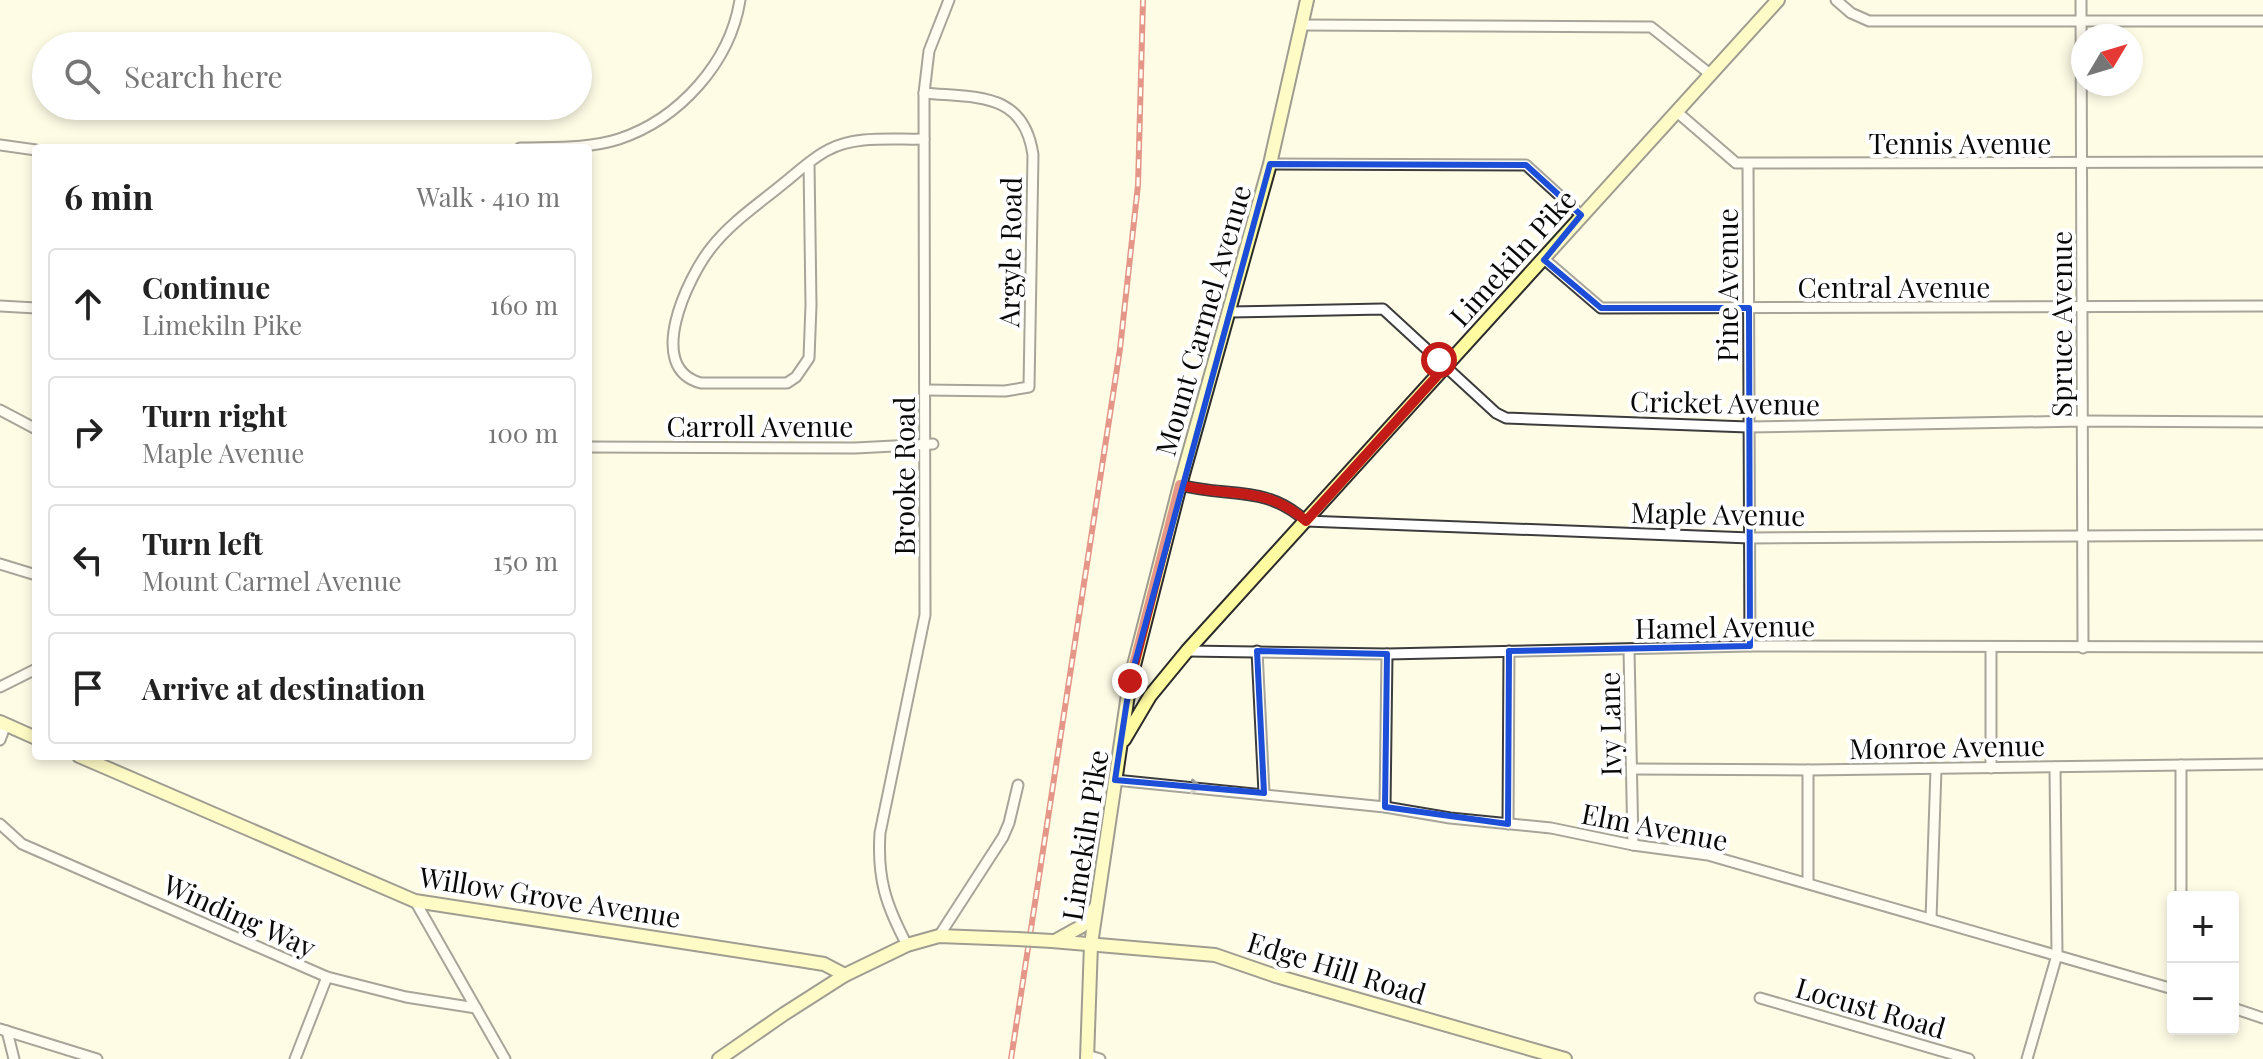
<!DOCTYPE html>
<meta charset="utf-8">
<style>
body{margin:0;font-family:"Playfair Display",serif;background:#f6f6f6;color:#222}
.controls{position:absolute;right:24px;bottom:24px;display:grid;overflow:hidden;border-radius:8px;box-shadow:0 4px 12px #0003}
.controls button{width:72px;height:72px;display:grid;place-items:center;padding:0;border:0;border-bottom:2px solid #e0e0e0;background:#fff;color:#222;font:40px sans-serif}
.compass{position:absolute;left:2071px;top:24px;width:72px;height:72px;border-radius:50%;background:#fff;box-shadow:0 4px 12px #0003;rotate:52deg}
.stop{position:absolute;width:24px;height:24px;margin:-18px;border:6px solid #c31c18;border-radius:50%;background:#fff}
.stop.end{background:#c31c18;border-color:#fff;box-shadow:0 2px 8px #0008}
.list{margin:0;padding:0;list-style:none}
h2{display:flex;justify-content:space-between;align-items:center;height:104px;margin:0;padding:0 32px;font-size:34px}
h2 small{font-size:26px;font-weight:400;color:#767676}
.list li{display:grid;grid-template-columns:52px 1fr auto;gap:24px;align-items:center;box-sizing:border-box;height:112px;margin:0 16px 16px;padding:0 16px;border:2px solid #e0e0e0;border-radius:8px}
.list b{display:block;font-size:30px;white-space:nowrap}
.list p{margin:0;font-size:26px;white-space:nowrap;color:#767676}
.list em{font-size:26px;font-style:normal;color:#767676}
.icon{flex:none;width:44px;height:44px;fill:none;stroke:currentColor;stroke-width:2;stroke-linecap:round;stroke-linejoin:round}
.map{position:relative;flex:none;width:2263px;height:1059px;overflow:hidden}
.search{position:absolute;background:#fff;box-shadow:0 4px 12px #0003;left:32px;top:32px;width:560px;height:88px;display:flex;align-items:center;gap:20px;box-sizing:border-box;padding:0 28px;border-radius:44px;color:#767676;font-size:30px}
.panel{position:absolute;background:#fff;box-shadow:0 4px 12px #0003;left:32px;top:144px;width:560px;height:616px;border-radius:8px}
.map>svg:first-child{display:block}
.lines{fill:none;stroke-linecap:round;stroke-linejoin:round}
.street-casing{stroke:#3c3c3c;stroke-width:13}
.secondary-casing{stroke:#2b2b2b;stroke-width:16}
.street{stroke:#fff;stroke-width:9}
.secondary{stroke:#fffba1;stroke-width:12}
.rail-casing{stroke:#c31c18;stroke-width:6}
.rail{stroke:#fff;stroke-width:3;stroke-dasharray:9;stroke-linecap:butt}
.secondary-bridge-casing{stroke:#2b2b2b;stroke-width:16;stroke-linecap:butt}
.secondary-bridge{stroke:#fffba1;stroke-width:12}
.oneway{stroke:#9d9d9d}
.route{stroke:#c31c18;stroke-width:10}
.marked{fill:none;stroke:#1d4ed8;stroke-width:6;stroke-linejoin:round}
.labels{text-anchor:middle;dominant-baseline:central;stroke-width:8;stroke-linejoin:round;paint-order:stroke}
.street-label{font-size:28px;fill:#090909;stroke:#fff}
</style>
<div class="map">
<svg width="2263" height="1059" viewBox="0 0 2263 1059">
<rect width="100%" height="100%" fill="#fffce6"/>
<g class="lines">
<!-- street casing -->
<g class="street-casing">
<g id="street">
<polyline points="1836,0 1851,13 1869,21 2263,21"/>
<polyline points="2081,0 2083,648"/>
<polyline points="1301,25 1651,27 1710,74"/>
<path d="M924 93C976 98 1024 91 1033 155L1029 387 1005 391 925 390"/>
<polyline points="1677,112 1736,163 2263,162"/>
<polyline points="0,145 36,150"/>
<path d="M520 148C553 147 588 149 619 139 679 119 730 63 740 0"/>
<path d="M809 163 811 305 809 358 796 377 787 383H701C644 368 688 277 711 248 731 222 760 203 784 183 798 172 812 158 828 150 856 135 893 140 924 139"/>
<polyline points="1270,164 1526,165 1581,215"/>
<polyline points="1748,164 1750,646"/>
<polyline points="1544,259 1601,308 2263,306"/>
<polyline points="0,306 36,308"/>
<polyline points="1230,312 1383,309 1496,413 1506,418 1748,427 2082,421 2263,422"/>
<polyline points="0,410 36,429"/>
<polyline points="588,447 855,448 933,444"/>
<path d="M1180 485C1230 498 1264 484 1306 521L1750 538 2263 535"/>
<polyline points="0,564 36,575"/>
<polyline points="1629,650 1633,845"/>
<polyline points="1187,651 1387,654 1750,646 2263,647"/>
<polyline points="1257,651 1264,793"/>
<polyline points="0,687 36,669"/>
<polyline points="0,740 6,724"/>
<polyline points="2181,765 2181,897"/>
<polyline points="1991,768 1991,647"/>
<polyline points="1632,769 1808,770 2263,764"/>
<polyline points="1115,780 1385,807 1450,818 1551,828 1633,845 1708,855 2173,989"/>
<polyline points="1385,807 1387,654"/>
<polyline points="0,824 22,844 327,977 406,997 476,1008"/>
<polyline points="1508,824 1509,651"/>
<polyline points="1808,883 1808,770"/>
<polyline points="415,901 505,1059"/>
<polyline points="1931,919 1936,769"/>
<polyline points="939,936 1003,837 1009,823 1018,785"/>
<path d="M907 945C886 905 877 879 880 833L925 615 924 93 929 51 949 0"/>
<polyline points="1760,998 1969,1059"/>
<polyline points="2233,1008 2263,1018"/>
<polyline points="0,1029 97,1059"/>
<polyline points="7,1031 14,1059"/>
<polyline points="1087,1055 1100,1059"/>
<polyline points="295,1059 327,977"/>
<polyline points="2027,1059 2057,955 2055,767"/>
</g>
</g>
<!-- secondary casing -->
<g class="secondary-casing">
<g id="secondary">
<polyline points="0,722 36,738"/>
<polyline points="1124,740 1150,696 1187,651 1778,0"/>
<polyline points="79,756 415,901 799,960 824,964 845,975"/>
<polyline points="1052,941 1215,955 1276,976 1565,1059"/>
<polyline points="1055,941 1082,926 1096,907"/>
<polyline points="719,1059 784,1014 845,975 907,945 939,936 1017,939"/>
<polyline points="1087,1059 1091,944 1130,681 1180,485 1270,164 1307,0"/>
</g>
</g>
<!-- street -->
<use href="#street" class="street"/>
<!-- secondary -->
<use href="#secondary" class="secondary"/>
<!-- rail casing -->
<g class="rail-casing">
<polyline id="rail" points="1011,1059 1120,349 1138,185 1143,0"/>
</g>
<!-- rail -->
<use href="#rail" class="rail"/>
<!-- secondary-bridge casing -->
<g class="secondary-bridge-casing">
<polyline id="secondary-bridge" points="1017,939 1052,941"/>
</g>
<!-- secondary-bridge -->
<use href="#secondary-bridge" class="secondary-bridge"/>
</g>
<!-- one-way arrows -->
<defs><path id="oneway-shaft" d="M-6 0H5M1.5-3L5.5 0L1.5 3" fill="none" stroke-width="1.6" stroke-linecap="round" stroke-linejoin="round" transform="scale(2)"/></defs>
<use class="oneway" href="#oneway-shaft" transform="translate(1189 786) rotate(5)"/>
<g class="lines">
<!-- route -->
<path class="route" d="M1130 681 1180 485C1230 498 1264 484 1306 521L1446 366 1439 360"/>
</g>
<!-- marked area -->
<path d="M0 0H2263V1059H0ZM1270 164 1526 165 1581 215 1544 260 1601 308H1749L1750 646 1509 651 1508 824 1385 807 1387 654 1257 651 1264 793 1115 780 1130 681Z" fill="#fffce6" fill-opacity=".55" fill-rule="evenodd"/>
<path class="marked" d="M1270 164 1526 165 1581 215 1544 260 1601 308H1749L1750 646 1509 651 1508 824 1385 807 1387 654 1257 651 1264 793 1115 780 1130 681Z"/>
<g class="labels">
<!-- street labels -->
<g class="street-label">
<text x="1960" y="142">Tennis Avenue</text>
<text transform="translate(1009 252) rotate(-89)">Argyle Road</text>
<text transform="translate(1512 257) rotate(-48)">Limekiln Pike</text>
<text transform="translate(1726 285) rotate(-90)">Pine Avenue</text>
<text x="1894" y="286">Central Avenue</text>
<text transform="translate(1202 320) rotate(-74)">Mount Carmel Avenue</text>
<text transform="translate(2060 324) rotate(-90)">Spruce Avenue</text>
<text transform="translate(1725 402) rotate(1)">Cricket Avenue</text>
<text x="760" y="425">Carroll Avenue</text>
<text transform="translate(903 476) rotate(-90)">Brooke Road</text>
<text transform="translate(1718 513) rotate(1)">Maple Avenue</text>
<text transform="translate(1725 626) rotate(-1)">Hamel Avenue</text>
<text transform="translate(1609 724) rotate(-91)">Ivy Lane</text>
<text transform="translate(1947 746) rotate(-1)">Monroe Avenue</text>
<text transform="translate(1655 826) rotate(11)">Elm Avenue</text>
<text transform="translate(1084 835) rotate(-81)">Limekiln Pike</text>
<text transform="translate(550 896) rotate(9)">Willow Grove Avenue</text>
<text transform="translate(240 915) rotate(24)">Winding Way</text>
<text transform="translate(1337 967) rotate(17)">Edge Hill Road</text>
<text transform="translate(1871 1007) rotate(16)">Locust Road</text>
</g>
</g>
</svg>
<div class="controls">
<button>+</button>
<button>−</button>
</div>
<svg class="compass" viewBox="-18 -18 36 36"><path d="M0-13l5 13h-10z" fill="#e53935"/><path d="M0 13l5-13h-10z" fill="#767676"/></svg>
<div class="stop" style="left:1439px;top:360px"></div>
<div class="stop end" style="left:1130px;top:681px"></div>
<div class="search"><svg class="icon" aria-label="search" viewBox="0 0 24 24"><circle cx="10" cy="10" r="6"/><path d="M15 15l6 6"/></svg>Search here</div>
<section class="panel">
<h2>6 min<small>Walk · 410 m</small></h2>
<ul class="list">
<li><svg class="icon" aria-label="ahead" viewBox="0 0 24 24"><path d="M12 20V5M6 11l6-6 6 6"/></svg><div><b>Continue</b><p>Limekiln Pike</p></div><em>160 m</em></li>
<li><svg class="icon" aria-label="right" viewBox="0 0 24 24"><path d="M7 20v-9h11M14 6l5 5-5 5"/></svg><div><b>Turn right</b><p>Maple Avenue</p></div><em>100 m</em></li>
<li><svg class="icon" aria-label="left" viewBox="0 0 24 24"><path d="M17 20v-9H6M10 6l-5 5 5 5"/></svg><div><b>Turn left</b><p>Mount Carmel Avenue</p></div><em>150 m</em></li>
<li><svg class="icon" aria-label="arrive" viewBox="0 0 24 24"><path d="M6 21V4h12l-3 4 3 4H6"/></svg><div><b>Arrive at destination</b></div></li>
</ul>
</section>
</div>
